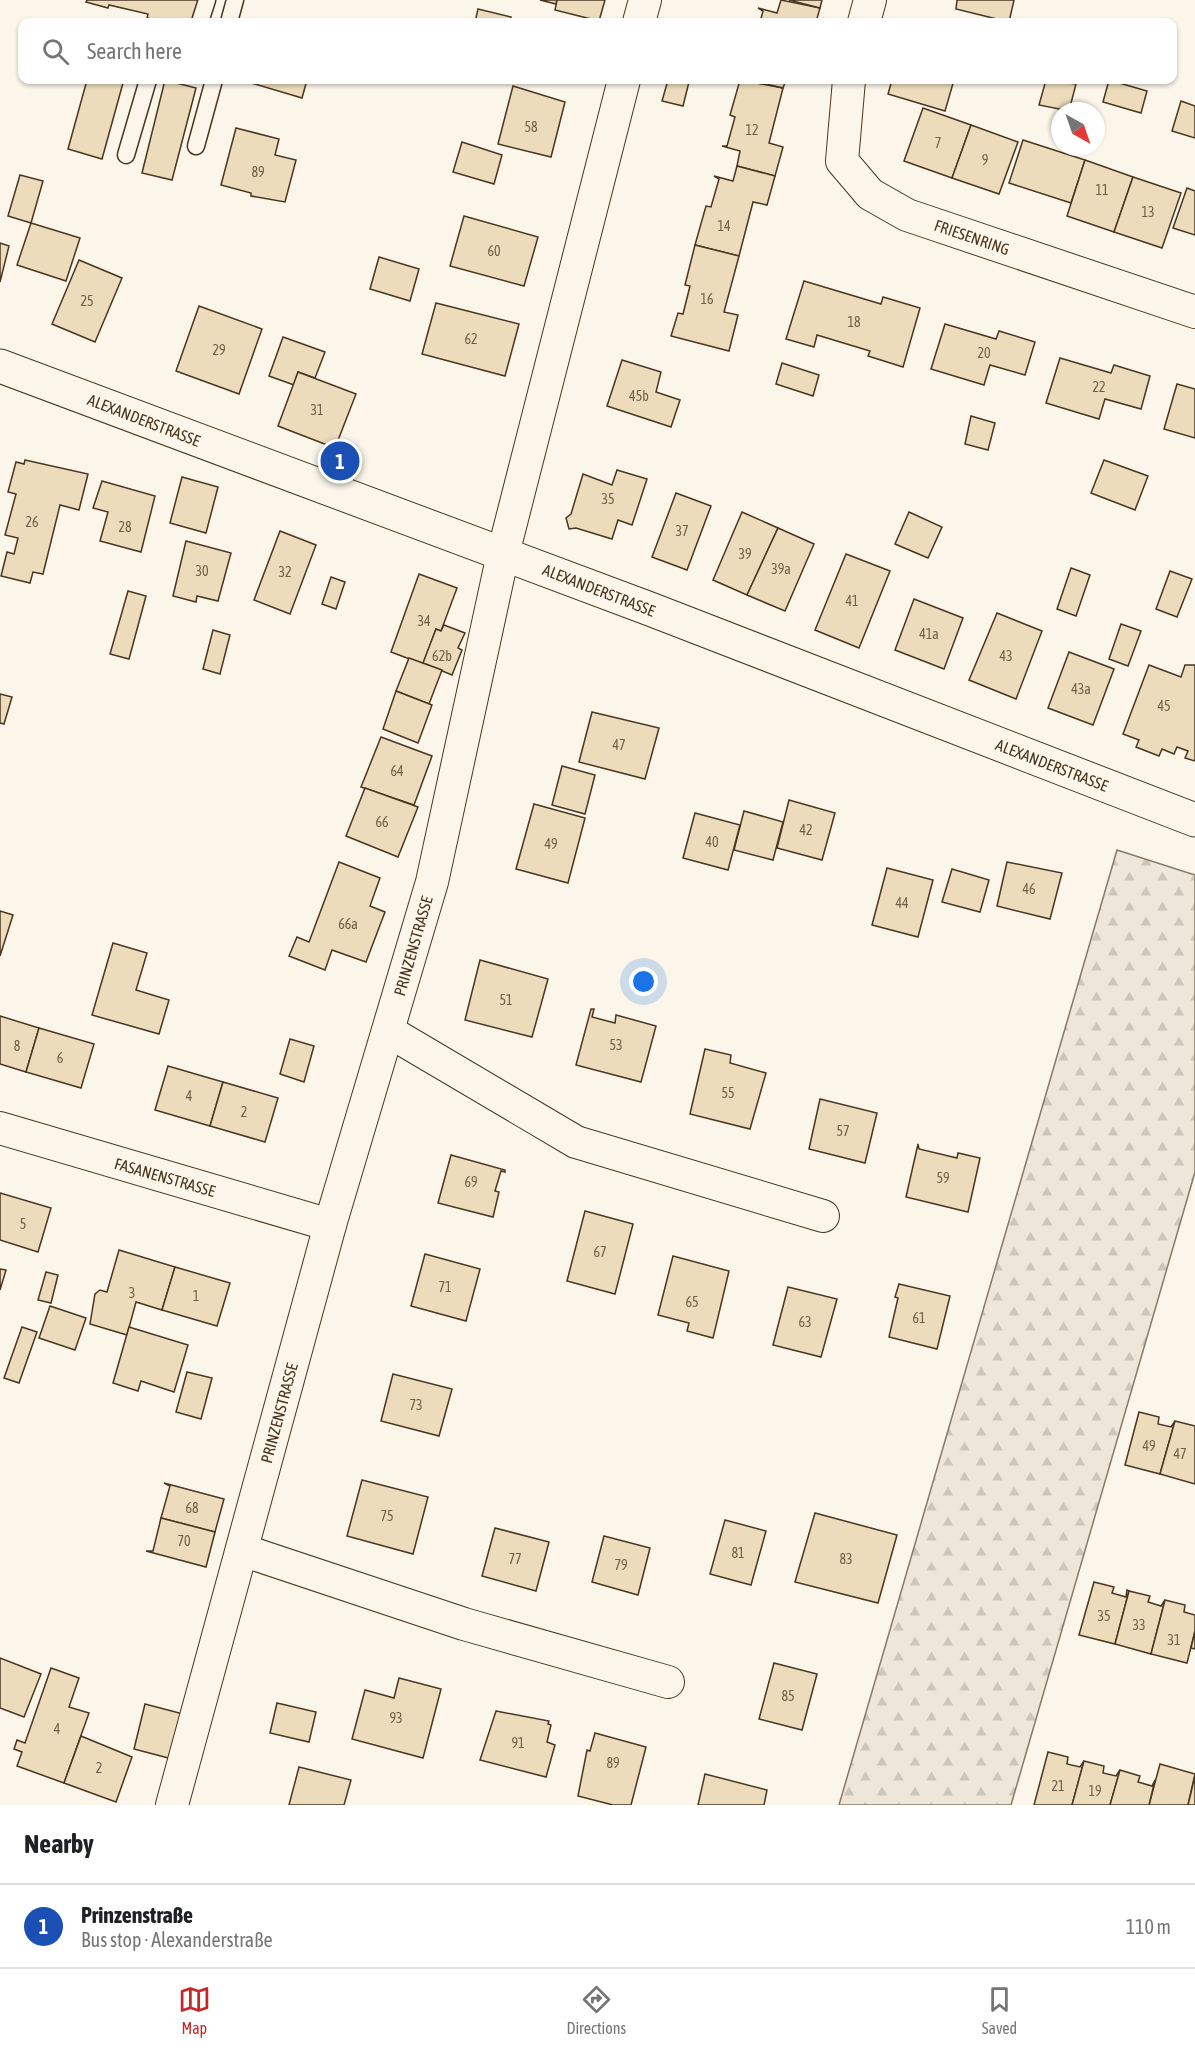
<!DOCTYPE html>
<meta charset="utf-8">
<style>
body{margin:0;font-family:"Asap Condensed",sans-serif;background:#f2f2f2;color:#202124}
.compass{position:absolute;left:1051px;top:102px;width:54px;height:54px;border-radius:50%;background:#fff;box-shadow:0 2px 4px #0004;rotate:140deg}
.you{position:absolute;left:644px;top:982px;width:21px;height:21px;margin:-15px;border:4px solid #fff;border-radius:50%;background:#1a73e8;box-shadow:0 0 0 9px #1a73e833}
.badge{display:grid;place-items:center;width:39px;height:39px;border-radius:50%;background:#c62828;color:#fff;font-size:20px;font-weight:700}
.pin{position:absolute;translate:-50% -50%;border:3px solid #fff;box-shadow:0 2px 6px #0006}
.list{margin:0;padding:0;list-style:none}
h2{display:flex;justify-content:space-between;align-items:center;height:78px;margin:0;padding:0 24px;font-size:26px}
h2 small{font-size:20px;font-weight:400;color:#757577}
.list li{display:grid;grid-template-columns:39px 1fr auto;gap:18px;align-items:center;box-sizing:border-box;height:84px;padding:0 24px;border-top:2px solid #e0e0e0}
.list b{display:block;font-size:22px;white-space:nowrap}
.list p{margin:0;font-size:20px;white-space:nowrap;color:#757577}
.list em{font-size:20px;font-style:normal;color:#757577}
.icon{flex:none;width:33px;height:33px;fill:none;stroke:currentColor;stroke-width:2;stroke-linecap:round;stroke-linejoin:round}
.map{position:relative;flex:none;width:1195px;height:1805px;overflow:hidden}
.search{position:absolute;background:#fff;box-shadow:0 2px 4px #0004;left:18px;right:18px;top:18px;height:66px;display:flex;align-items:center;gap:15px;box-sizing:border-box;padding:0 21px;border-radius:12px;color:#757577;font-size:22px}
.sheet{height:162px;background:#fff}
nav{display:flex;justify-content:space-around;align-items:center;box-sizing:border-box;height:84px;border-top:2px solid #e0e0e0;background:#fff;font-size:16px;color:#757577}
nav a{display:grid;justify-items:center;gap:3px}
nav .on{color:#c62828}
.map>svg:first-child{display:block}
.forest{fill:url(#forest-firs);stroke:#887966;stroke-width:1.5}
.building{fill:#ecdcbc;stroke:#4a3520;stroke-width:1.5}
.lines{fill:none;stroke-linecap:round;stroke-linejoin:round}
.service-casing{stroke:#4a3520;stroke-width:19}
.minor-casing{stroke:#4a3520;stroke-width:34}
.tertiary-casing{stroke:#4a3520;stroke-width:35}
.service{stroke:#fbf6e9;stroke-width:16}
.minor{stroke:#fbf6e9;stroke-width:32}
.tertiary{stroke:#fbf6e9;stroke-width:33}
.labels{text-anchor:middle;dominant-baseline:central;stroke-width:4.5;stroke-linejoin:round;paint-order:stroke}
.number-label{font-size:14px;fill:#725f47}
.street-label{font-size:16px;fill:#4a3520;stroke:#fbf6e9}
</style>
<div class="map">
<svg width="1195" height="1805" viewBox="0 0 1195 1805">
<defs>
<pattern id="forest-firs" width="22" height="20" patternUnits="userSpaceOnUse" patternTransform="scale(1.5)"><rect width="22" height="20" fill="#ede6d9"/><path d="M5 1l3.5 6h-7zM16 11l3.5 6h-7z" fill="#cdc6ba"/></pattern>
</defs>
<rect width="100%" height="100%" fill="#fbf6e9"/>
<!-- forest -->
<polygon class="forest" points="1117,850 1195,875 1195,1172 1011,1805 839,1805"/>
<!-- building -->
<g class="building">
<polygon points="87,0 198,0 193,22 170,20 165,22 147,18 148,14 109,5 108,8 86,2"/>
<polygon points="540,0 557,0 556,4"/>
<polygon points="557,0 605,0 599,21 555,10"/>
<polygon points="781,0 820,8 816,22 760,22 763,11 758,8 777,13"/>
<polygon points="789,0 822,0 820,8"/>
<polygon points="957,0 1014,0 1009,22 956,9"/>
<polygon points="478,9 511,17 510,22 475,22"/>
<polygon points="87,80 109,80 123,83 102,159 68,149"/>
<polygon points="165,80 196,88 172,180 142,173"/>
<polygon points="241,80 307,80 302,98"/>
<polygon points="668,80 689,82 683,106 662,101"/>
<polygon points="740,80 783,88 769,143 783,147 775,176 737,166 740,151 722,146 727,146 735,117 730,115"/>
<polygon points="749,80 786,80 783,88"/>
<polygon points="892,80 954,80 945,111 888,94"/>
<polygon points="1046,80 1076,84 1069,111 1039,105"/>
<polygon points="1109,80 1147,91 1141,113 1103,102"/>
<polygon points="513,86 565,102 551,157 498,144"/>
<polygon points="1181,101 1195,106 1195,138 1172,131"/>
<polygon points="923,108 971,125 952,178 904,161"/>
<polygon points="971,125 1018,142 999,194 952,178"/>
<polygon points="236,128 279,139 275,155 296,160 285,202 251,196 251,193 221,185"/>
<polygon points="1023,140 1085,160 1071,203 1009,183"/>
<polygon points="462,142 502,155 494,184 453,172"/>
<polygon points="1085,160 1133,177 1114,232 1067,216"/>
<polygon points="737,166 775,176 767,205 753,202 739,256 695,245 706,206 711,207 719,179 714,176 733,181"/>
<polygon points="20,175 43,181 31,223 8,216"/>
<polygon points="1133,177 1181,193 1162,248 1114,232"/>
<polygon points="1187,188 1195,191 1195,235 1173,228"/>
<polygon points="464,216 538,237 524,286 450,266"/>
<polygon points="31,223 80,238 66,281 17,265"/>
<polygon points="0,243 9,246 0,282"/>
<polygon points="695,245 739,256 724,312 738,315 729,351 671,336 678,313 683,314 690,286 685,285"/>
<polygon points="379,257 419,269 410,301 370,289"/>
<polygon points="79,260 122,278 95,342 52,324"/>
<polygon points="804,281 881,304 883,297 920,308 903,367 868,356 870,351 817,335 814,347 786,339"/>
<polygon points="436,303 519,324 505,376 422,354"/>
<polygon points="199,306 262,329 239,394 176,371"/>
<polygon points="945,324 996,339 999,331 1035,342 1025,375 990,365 984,385 931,369"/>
<polygon points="283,337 325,352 315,378 298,372 294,385 269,376"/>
<polygon points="1060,358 1111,373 1114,365 1150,376 1141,409 1105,399 1099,419 1046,403"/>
<polygon points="622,360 661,372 656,392 680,400 671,427 607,406"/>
<polygon points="782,363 819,375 813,396 776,384"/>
<polygon points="298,372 356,394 335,448 278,426"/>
<polygon points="1177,384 1195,389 1195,438 1164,429"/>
<polygon points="971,416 995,423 988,450 965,444"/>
<polygon points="25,460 88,474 79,510 60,505 43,574 33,572 30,583 1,576 7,552 14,554 18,538 5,535 16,494 8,492 16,462 24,464"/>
<polygon points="1104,460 1148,476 1135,510 1091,493"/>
<polygon points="617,470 647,479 632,525 618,520 612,539 576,528 569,529 566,518 571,514 583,474 612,485"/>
<polygon points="182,477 218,487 206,533 170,523"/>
<polygon points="102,481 155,496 141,552 100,541 108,512 93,508"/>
<polygon points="676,493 711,506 687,570 652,557"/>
<polygon points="742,512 778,528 747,595 713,580"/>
<polygon points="909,512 942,527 928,558 895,544"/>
<polygon points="778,528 814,544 785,611 747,595"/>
<polygon points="280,531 316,545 290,614 254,600"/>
<polygon points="186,541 231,553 218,601 197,596 196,602 173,596"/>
<polygon points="846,554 890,571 859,648 815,630"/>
<polygon points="1071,568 1090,575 1076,616 1057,609"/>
<polygon points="1170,571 1192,579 1177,617 1156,609"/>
<polygon points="419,574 457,588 441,631 436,629 423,664 391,652"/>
<polygon points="331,577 345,582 336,609 322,604"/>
<polygon points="128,591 146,596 129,659 110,654"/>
<polygon points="914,599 963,618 944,669 895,650"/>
<polygon points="997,613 1042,631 1016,699 969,680"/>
<polygon points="1121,624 1141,631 1128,666 1109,659"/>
<polygon points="444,625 465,633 458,648 462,650 452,675 423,663 436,629 441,631"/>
<polygon points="213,630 230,635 220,674 203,669"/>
<polygon points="1069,652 1114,669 1093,725 1048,708"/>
<polygon points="409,658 442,670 429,704 396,691"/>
<polygon points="1149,665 1181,677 1185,665 1195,665 1195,761 1185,758 1188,751 1177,747 1174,754 1162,749 1159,756 1136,747 1139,740 1123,734"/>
<polygon points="396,691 432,705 418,743 383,729"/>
<polygon points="0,694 12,697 4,724 0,723"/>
<polygon points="592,712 659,728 645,779 579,762"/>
<polygon points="381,737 432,756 414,805 361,787"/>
<polygon points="562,766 595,775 585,814 552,805"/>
<polygon points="365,788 418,807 398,857 346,836"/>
<polygon points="789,800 835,813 822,860 777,848"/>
<polygon points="534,804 585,818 568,883 516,869"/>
<polygon points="744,811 783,822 773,860 734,850"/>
<polygon points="695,813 740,825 728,870 683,858"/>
<polygon points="339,862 380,878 370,906 385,912 366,962 332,950 325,970 289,956 297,937 309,942"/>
<polygon points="1007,862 1062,873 1050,919 997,906"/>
<polygon points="887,868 933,880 918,937 872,925"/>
<polygon points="952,869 989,880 980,912 942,902"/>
<polygon points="0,911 13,915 0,956"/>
<polygon points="113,943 147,953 136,990 169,1000 159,1034 92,1015"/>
<polygon points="480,960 548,979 532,1037 465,1020"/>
<polygon points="591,1009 594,1009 592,1017 615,1023 616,1015 656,1026 641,1082 576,1065"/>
<polygon points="0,1016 39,1028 26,1072 0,1064"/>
<polygon points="39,1028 94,1044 81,1088 26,1072"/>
<polygon points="290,1039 314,1046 304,1082 280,1074"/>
<polygon points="705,1049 731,1055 730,1063 766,1073 750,1129 690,1114"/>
<polygon points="168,1066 223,1082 210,1126 155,1110"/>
<polygon points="223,1082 278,1098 265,1142 210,1126"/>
<polygon points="820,1099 877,1113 865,1163 809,1149"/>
<polygon points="918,1144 919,1149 957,1158 958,1153 980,1158 968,1212 906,1197"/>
<polygon points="451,1155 505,1170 505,1172 501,1171 495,1191 499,1192 493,1217 438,1203"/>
<polygon points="0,1193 51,1208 38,1252 0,1240"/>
<polygon points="585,1211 633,1224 615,1294 567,1281"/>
<polygon points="119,1250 175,1267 162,1310 136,1302 127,1335 90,1324 95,1294 100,1290 107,1292"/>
<polygon points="425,1254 480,1269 466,1321 411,1306"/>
<polygon points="673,1256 729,1271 713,1338 687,1331 689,1323 658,1315"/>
<polygon points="175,1267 230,1283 217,1326 162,1310"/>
<polygon points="0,1269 6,1270 0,1290"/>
<polygon points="46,1272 58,1275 51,1303 38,1300"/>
<polygon points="899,1284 950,1296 937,1349 889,1337 898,1298 895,1297"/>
<polygon points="788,1287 837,1299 821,1357 773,1345"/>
<polygon points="50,1306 86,1318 75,1350 39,1338"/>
<polygon points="22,1327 37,1332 19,1383 4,1378"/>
<polygon points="129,1327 188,1345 174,1392 141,1381 138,1391 113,1383"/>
<polygon points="187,1372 212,1378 201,1419 176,1412"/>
<polygon points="393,1374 452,1389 439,1436 381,1421"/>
<polygon points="1139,1412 1159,1417 1158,1424 1171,1427 1175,1421 1160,1474 1125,1465"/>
<polygon points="1175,1421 1195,1426 1195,1484 1160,1474"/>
<polygon points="362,1480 428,1497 413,1554 347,1536"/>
<polygon points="164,1483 224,1499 215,1532 161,1518 170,1486"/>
<polygon points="815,1513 897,1535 878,1603 795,1582"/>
<polygon points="161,1518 215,1532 206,1567 146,1551 153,1551"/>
<polygon points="725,1520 766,1531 751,1585 710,1574"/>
<polygon points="495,1528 549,1542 536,1591 482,1576"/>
<polygon points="604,1536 650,1548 638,1595 592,1582"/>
<polygon points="1094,1582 1114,1587 1112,1593 1126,1597 1127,1590 1129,1591 1115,1644 1079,1635"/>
<polygon points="1129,1591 1150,1596 1148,1602 1161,1606 1165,1600 1151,1654 1115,1644"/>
<polygon points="1165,1600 1185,1605 1184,1612 1195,1615 1195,1631 1187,1663 1151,1654"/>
<polygon points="1195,1631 1195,1649 1191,1648"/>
<polygon points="0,1658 41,1674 24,1717 0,1708"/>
<polygon points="774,1663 817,1674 802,1730 759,1719"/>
<polygon points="51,1668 79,1678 69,1707 89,1713 64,1783 17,1766 22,1752 14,1749 17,1740 25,1743"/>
<polygon points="399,1678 441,1689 423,1758 352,1739 365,1690 394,1698"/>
<polygon points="277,1703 316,1712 309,1742 270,1733"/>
<polygon points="145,1704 187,1715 176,1760 134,1749"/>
<polygon points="496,1711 549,1721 548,1724 551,1725 547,1742 555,1745 546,1777 480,1760"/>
<polygon points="595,1733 646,1747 631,1805 613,1805 578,1796 587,1750 590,1751"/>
<polygon points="81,1736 132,1757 116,1802 64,1783"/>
<polygon points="1048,1752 1068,1757 1067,1764 1080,1767 1084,1761 1072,1805 1034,1805"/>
<polygon points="1084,1761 1104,1766 1103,1773 1116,1776 1120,1770 1110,1805 1072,1805"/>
<polygon points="1160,1764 1195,1774 1188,1805 1149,1805"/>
<polygon points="299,1767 351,1780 344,1805 289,1805"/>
<polygon points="1120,1770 1140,1776 1138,1782 1152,1786 1155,1780 1149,1805 1110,1805"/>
<polygon points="705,1774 767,1790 764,1805 698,1805"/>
<polygon points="1195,1776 1195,1805 1188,1805"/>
</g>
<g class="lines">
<!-- service casing -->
<g class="service-casing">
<g id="service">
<polyline points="200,22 207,0"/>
<polyline points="229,22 235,0"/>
<polyline points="196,146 214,80"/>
<polyline points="126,155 148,80"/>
</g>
</g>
<!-- minor casing -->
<g class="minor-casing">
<g id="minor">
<polyline points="639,22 645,0"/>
<polyline points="864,22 870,0"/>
<polyline points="849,80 842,161 870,194 907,215 1195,312"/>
<polyline points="388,1031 576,1142 823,1216"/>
<polyline points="0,1128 330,1225"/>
<polyline points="242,1550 464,1624 668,1682"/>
<polyline points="172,1805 330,1225 432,882 503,554 624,80"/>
</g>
</g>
<!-- tertiary casing -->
<g class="tertiary-casing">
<polyline id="tertiary" points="0,366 650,609 1195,820"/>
</g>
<!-- service -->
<use href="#service" class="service"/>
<!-- minor -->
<use href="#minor" class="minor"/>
<!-- tertiary -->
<use href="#tertiary" class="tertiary"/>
</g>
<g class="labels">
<!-- number labels -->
<g class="number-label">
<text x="531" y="127">58</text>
<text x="752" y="130">12</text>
<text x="938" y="143">7</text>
<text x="985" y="160">9</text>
<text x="258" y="172">89</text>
<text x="1102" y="190">11</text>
<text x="1148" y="212">13</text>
<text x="724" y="226">14</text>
<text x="494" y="251">60</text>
<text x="707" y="299">16</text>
<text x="87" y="301">25</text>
<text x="854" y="322">18</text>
<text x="471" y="339">62</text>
<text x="219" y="350">29</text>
<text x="984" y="353">20</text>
<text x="1099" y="387">22</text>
<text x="639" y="396">45b</text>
<text x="317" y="410">31</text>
<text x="608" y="499">35</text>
<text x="32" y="522">26</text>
<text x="125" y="527">28</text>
<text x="682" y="531">37</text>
<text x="745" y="554">39</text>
<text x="781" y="569">39a</text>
<text x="202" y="571">30</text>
<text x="285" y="572">32</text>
<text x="852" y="601">41</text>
<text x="424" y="621">34</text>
<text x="929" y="634">41a</text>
<text x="442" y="656">62b</text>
<text x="1006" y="656">43</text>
<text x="1081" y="689">43a</text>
<text x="1164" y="706">45</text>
<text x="619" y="745">47</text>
<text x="397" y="771">64</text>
<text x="382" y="822">66</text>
<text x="806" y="830">42</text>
<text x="712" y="842">40</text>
<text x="551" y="844">49</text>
<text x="1029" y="889">46</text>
<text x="902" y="903">44</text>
<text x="348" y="924">66a</text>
<text x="506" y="1000">51</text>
<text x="616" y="1045">53</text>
<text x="17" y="1046">8</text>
<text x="60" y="1058">6</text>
<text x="728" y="1093">55</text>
<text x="189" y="1096">4</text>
<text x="244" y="1112">2</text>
<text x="843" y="1131">57</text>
<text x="943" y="1178">59</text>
<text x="471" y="1182">69</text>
<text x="23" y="1224">5</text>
<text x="600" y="1252">67</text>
<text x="445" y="1287">71</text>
<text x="132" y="1293">3</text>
<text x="196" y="1296">1</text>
<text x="692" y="1302">65</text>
<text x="919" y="1318">61</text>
<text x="805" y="1322">63</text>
<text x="416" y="1405">73</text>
<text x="1149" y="1446">49</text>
<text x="1180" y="1454">47</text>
<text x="192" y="1508">68</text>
<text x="387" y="1516">75</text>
<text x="184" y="1541">70</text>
<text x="738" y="1553">81</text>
<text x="515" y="1559">77</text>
<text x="846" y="1559">83</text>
<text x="621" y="1565">79</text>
<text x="1104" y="1616">35</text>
<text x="1139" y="1625">33</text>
<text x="1174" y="1640">31</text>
<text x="788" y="1696">85</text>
<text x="396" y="1718">93</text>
<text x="57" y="1729">4</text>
<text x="518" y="1743">91</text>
<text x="613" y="1763">89</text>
<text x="99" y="1768">2</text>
<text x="1058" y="1786">21</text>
<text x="1095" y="1791">19</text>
</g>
<!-- street labels -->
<g class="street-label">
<text transform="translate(972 237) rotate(19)">FRIESENRING</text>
<text transform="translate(144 420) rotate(21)">ALEXANDERSTRASSE</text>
<text transform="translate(599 590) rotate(21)">ALEXANDERSTRASSE</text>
<text transform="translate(1052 765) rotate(21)">ALEXANDERSTRASSE</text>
<text transform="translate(413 946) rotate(-74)">PRINZENSTRASSE</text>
<text transform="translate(165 1177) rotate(16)">FASANENSTRASSE</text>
<text transform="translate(279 1413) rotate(-75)">PRINZENSTRASSE</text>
</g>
</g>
</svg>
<svg class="compass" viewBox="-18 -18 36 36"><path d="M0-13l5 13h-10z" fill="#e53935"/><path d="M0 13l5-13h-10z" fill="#757577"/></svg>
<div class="you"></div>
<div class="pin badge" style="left:340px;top:461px;background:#1a4fb4">1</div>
<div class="search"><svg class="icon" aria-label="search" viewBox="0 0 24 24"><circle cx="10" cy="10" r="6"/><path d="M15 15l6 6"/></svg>Search here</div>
</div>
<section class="sheet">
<h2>Nearby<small></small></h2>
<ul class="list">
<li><span class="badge" style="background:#1a4fb4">1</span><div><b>Prinzenstraße</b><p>Bus stop · Alexanderstraße</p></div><em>110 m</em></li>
</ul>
</section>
<nav>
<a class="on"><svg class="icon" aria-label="map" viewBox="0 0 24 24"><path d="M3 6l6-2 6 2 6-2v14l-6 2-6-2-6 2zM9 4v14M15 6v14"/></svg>Map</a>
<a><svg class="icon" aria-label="directions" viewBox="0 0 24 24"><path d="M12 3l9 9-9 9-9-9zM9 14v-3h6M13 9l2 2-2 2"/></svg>Directions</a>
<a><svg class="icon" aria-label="saved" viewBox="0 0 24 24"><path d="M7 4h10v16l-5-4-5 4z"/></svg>Saved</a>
</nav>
